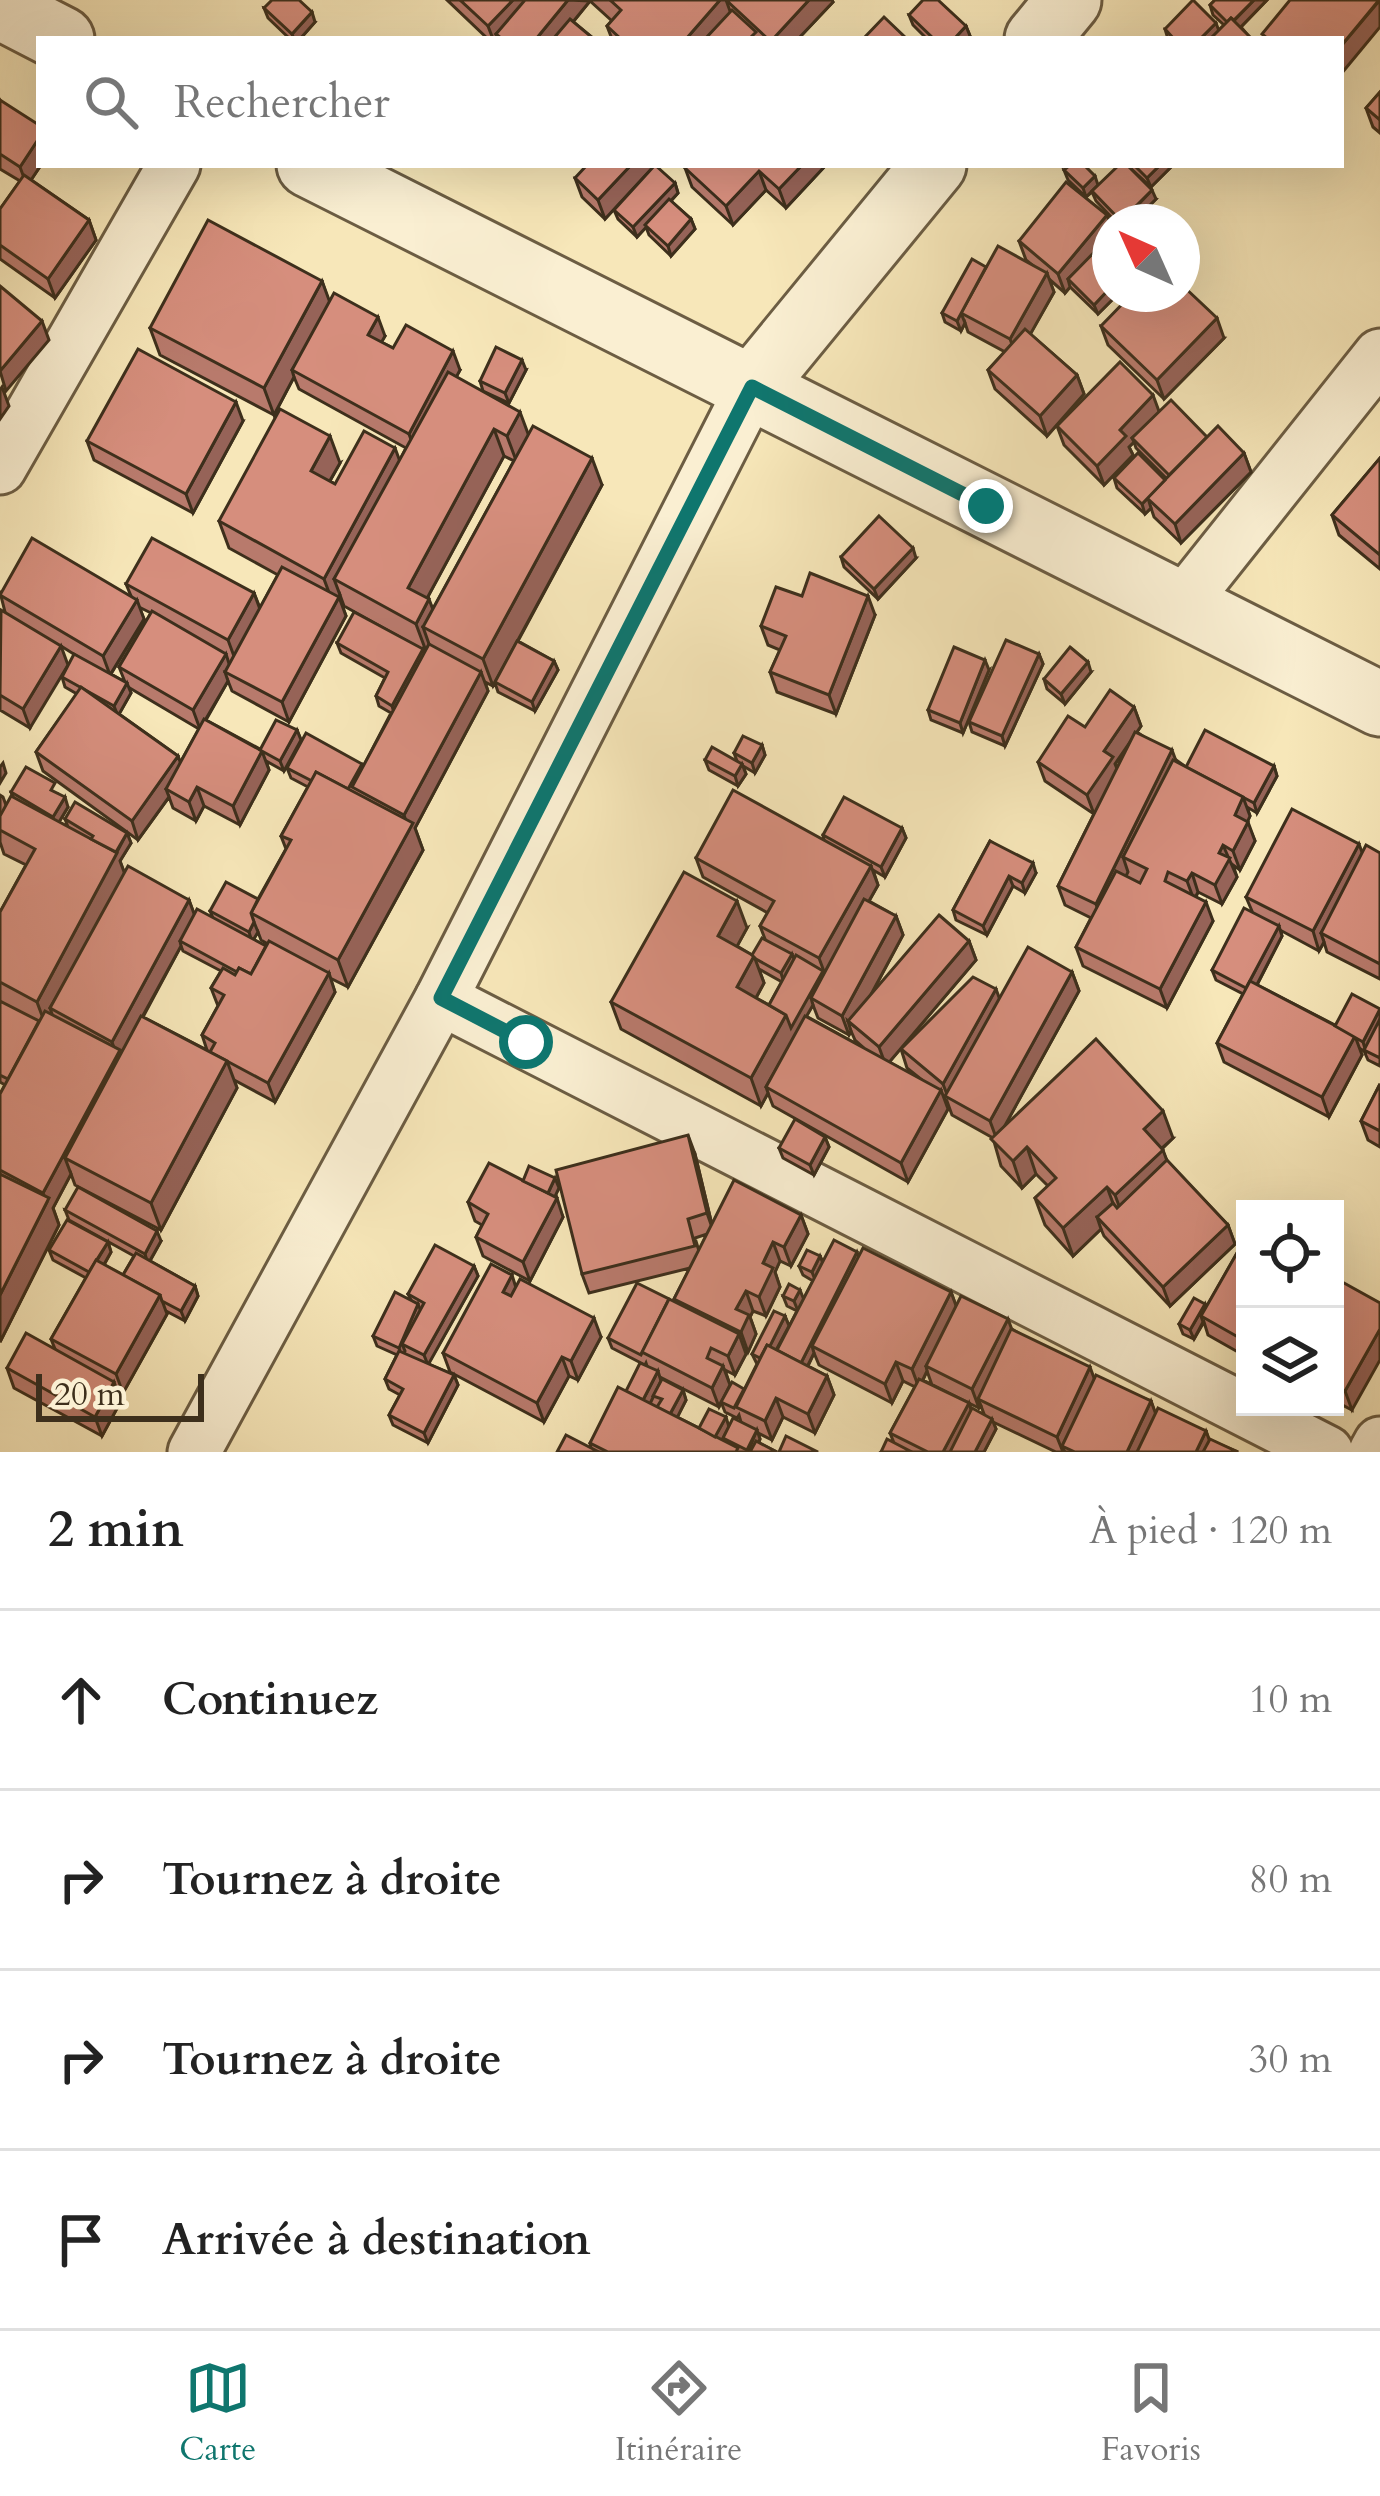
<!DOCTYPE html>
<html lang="fr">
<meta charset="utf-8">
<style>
body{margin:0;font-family:Cardo,serif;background:#f2f2f2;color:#222}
.controls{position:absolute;right:36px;bottom:36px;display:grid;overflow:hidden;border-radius:0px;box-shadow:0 12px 48px #0002}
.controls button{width:108px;height:108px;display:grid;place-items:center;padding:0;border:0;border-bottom:3px solid #e0e0e0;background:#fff;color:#222;font:60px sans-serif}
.compass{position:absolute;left:1092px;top:204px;width:108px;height:108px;border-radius:50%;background:#fff;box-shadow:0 12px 48px #0002;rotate:315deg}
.scale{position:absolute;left:36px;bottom:30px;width:168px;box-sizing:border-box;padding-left:12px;border:6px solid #3d2f1c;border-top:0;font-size:33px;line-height:42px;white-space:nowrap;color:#3d2f1c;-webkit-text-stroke:9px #faefd2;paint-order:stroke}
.stop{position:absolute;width:36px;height:36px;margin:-27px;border:9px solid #0f766e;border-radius:50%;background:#fff}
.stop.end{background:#0f766e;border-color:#fff;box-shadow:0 3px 12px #0008}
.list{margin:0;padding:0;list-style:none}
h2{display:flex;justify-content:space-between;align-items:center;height:156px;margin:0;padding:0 48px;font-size:51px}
h2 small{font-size:39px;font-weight:400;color:#767676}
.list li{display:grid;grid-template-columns:78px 1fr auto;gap:36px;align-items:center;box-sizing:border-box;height:180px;padding:0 48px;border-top:3px solid #e0e0e0}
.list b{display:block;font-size:45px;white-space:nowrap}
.list em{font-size:39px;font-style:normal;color:#767676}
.icon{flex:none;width:66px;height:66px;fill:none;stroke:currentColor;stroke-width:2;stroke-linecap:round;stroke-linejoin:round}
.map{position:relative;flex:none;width:1380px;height:1452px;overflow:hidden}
.search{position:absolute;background:#fff;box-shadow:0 12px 48px #0002;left:36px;right:36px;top:36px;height:132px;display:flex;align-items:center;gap:30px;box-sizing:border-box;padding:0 42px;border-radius:0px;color:#767676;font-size:45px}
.sheet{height:876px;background:#fff}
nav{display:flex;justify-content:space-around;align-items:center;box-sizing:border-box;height:168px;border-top:3px solid #e0e0e0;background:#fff;font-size:33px;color:#767676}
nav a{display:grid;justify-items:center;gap:6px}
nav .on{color:#0f766e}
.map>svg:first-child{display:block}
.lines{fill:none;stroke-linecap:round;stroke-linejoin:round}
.minor-casing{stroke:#6c5d43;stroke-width:57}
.tertiary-casing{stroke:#6c5d43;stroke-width:69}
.minor{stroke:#faefd2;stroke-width:51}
.tertiary{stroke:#faefd2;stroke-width:63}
.wall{fill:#b87a6c;stroke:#3d2f1c;stroke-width:3;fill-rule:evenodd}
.shaded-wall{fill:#966358;stroke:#3d2f1c;stroke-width:3}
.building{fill:#d68e7d;stroke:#3d2f1c;stroke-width:3}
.route{stroke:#0f766e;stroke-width:15}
</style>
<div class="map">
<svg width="1380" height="1452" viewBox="0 0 1380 1452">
<rect width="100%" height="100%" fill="#f7e7b9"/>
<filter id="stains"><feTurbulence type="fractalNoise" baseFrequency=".00167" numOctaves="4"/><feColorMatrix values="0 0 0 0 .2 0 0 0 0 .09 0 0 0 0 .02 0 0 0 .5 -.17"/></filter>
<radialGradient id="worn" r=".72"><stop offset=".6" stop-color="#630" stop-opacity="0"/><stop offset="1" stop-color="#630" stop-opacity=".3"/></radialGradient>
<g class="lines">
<!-- minor casing -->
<g class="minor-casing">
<g id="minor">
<polyline points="0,468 174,165"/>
<polyline points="1181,605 1380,355"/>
<polyline points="441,999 1327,1452"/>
<polyline points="194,1452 441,999 752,387"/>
<polyline points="1375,1452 1380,1443"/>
</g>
</g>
<!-- tertiary casing -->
<g class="tertiary-casing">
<g id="tertiary">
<polyline points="0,7 62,39"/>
<polyline points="1037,39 1069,0"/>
<polyline points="309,165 1380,704"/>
<polyline points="752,387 934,165"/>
</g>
</g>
<!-- minor -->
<use href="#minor" class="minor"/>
<!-- tertiary -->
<use href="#tertiary" class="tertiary"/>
</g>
<!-- wall -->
<g class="wall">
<polygon points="447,0 832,0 833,2 798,39 612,39 607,26 612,21 590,1 573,22 594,39 488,39"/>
<polygon points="1215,0 1267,0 1241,27 1251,39 1168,39 1165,29 1219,30 1224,25 1213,15 1210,5"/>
<polygon points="264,8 315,22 300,39 290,39 268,18"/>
<polygon points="909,15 966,26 970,36 967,39 927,39 913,25"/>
<polygon points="1380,92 1380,133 1373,127 1366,108"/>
<polygon points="0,100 41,165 31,180 89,220 96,240 55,298 0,259 0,209 20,181 0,169"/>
<polygon points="688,165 826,165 786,208 766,190 733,225 692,187 685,168"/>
<polygon points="1127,165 1173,165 1151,187"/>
<polygon points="1064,170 1098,185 1156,199 1133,222 1116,222 1096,201 1092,192 1086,197 1068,180"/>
<polygon points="575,178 675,183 678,193 671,201 691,219 695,229 671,256 649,235 646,227 637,237 618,219 614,210 626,196 605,219 582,197"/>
<polygon points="1107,215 1110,223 1110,294 1118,294 1098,314 1070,287 1065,293 1049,279 1054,292 1030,334 1077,375 1084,394 1047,436 995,389 988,370 1005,352 968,332 965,323 961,331 945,322 942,313 986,267 1031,264 1026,260 1019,241"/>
<path d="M322 281 329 302 385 336 381 342 393 348 460 370 456 377 528 434 602 485 518 641 554 661 558 670 535 711 498 692 495 683 493 686 485 682 488 691 415 828 423 850 348 987 330 978 335 992 275 1102 234 1080 237 1088 161 1230 75 1185 71 1174 53 1208 59 1225 0 1342V1094L5 1085 0 1082V912L26 865 4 854 0 842V795L3 797 6 805 13 797 11 792 58 794 68 807 59 822 68 827 65 819 127 833 131 843 120 861 124 872 189 900 194 914 213 918 210 911 258 899 286 849 281 836 308 787 291 778 287 768 362 764 363 767 391 713 379 706 376 696 385 678 341 653 337 643 423 649 424 653 425 651 344 606 340 595 339 597 346 616 289 722 232 691 228 681 206 720 260 749 297 730 301 740 284 771 266 761 269 770 240 825 204 806 196 821 173 808 169 797 138 840 43 771 36 752 77 694 65 687 62 677 80 658 61 646 30 728 0 710V612H5L0 592 131 596 126 584 254 593 260 608 278 575 229 548 219 521 340 463 330 481 335 484 400 460 406 448 299 389 294 377 274 415 160 355 150 328ZM504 456 514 461 433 609 427 598ZM139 607 151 613 119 667 125 682 111 674 144 619ZM128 687 199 729 180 763 178 756 119 714 131 693ZM258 932 261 940 268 944 266 946 253 940ZM181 946 183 951 221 971 211 988 218 1006 202 1035 207 1050 143 1017Z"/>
<polygon points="1101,326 1224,338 1164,399 1108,345"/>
<polygon points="526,370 509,403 483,391 480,381"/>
<polygon points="1159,411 1207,437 1244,453 1251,472 1181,543 1154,517 1151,508 1145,514 1117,488 1114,478 1165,480 1166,478 1136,448 1134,442 1129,447 1133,455 1104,485 1064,445 1057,426"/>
<polygon points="243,421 193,513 94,460 87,441"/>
<polygon points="1380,458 1380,569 1339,535 1332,515"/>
<polygon points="841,557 916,558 878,599 844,567"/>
<polygon points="802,596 875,615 836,714 777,692 770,672 780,650 768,645 761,626"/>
<polygon points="1039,654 1043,664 1005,746 972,732 969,722"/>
<polygon points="989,670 963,733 931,720 928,710"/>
<polygon points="1091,672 1065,704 1047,689 1044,679"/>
<path d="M1134 707 1141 726 1137 732 1186 767 1274 766 1277 776 1257 813 1247 807 1250 816 1247 822 1255 841 1240 870 1233 865 1237 877 1222 904 1198 892 1196 897 1213 921 1167 1008 1083 966 1076 947 1091 918 1065 905 1058 886 1094 814 1045 781 1038 762 1085 727ZM1131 741 1117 768 1115 764Z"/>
<polygon points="762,745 765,755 755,773 743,766 746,774 738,786 709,770 705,760 737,761 734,753"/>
<path d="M902 828 906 838 885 877 873 870 878 885 869 901 896 916 903 935 872 993 969 941 976 960 889 1062 922 1080 907 1068 901 1049 999 999 1072 972 1079 991 1004 1127 1173 1138 1162 1149 1167 1161 1228 1225 1235 1244 1170 1306 1104 1236 1101 1229 1073 1256 1045 1225 1035 1198 1048 1186 1036 1174 1022 1188 1001 1166 993 1138 952 1115 947 1101 944 1098 948 1109 908 1182 773 1106 768 1093 761 1106 621 1029 611 1002 747 928 737 946 752 955 765 939 760 926 768 913 703 877 696 858 824 840 823 835ZM759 969 782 982 769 1005 756 998 764 983ZM813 1005 818 1018 849 1035 851 1031 855 1040 864 1048 806 1016Z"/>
<polygon points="990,841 1036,873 1025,893 1013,886 987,935 956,920 953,910"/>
<polygon points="1362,852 1380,853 1380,979 1327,952 1324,942 1319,951 1280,930 1282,936 1257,985 1335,1025 1380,1009 1380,1066 1368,1060 1364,1051 1359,1048 1362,1055 1329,1117 1224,1062 1217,1043 1243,994 1216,980 1212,970 1252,911 1246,897"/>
<polygon points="1380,1084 1380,1147 1368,1140 1361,1121"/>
<polygon points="825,1137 829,1147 814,1175 783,1158 779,1148"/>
<path d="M695 1154 712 1225 801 1215 808 1234 791 1266 780 1261 775 1272 780 1287 766 1316 753 1311 750 1317 756 1334 748 1352 745 1350 746 1354 735 1375 725 1370 730 1385 744 1390 757 1364 752 1354 785 1316 789 1326 777 1350 797 1311 787 1306 783 1296 803 1300 813 1281 803 1275 799 1266 820 1256 823 1262 859 1256 951 1292 956 1306 1012 1329 1094 1379 1151 1401 1155 1413 1206 1431 1209 1440 1238 1452H1056L993 1422 996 1429 984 1452H881L894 1443 890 1433 915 1387 903 1381 892 1403 819 1365 814 1353 808 1366 827 1376 834 1395 815 1433 783 1417 772 1440 758 1433 760 1439 759 1443 777 1452H557L591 1448 590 1443 626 1391 647 1366 646 1363 645 1365 612 1348 608 1338 676 1302 674 1299 690 1268 589 1293 582 1274ZM707 1234 699 1251 695 1238ZM927 1371 932 1385 979 1408 981 1406 984 1414 971 1411 969 1403 923 1380ZM660 1377 719 1407 721 1402 725 1412 737 1418 739 1415 741 1422 729 1426 699 1428 677 1417 686 1400 683 1390 661 1381Z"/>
<polygon points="523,1181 559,1188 554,1197 563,1217 530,1281 483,1256 476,1237 482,1225 475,1221 468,1202"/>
<polygon points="65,1210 161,1241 150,1261 195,1286 198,1296 185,1321 166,1311 167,1314 123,1393 117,1390 121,1401 102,1436 14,1388 7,1368 55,1349 51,1339 86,1278 53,1260 49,1250 108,1242 111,1252 104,1265 123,1275 134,1256 69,1220"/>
<polygon points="1245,1239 1245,1356 1208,1335 1204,1322 1194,1339 1183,1334 1179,1324 1205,1304 1206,1308"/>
<polygon points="474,1266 478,1276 428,1364 454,1375 458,1385 428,1443 393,1425 389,1415 400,1395 389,1389 385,1379 397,1355 377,1346 373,1336 411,1300 408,1294"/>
<polygon points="1335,1278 1352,1410 1335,1401"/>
<polygon points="516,1286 601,1337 578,1380 569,1376 544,1422 450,1372 443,1353"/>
</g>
<!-- shaded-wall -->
<g class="shaded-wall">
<polygon points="513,0 538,0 496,34 498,39 493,39 488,26"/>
<polygon points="568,0 590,1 559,39 536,39"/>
<polygon points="720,0 726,0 734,22 719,39 686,39"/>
<polygon points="809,0 832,0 833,2 798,39 773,39"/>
<polygon points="1254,0 1267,0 1233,35 1230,25"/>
<polygon points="1380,0 1380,27 1341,74 1341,46"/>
<polygon points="312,12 315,22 300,39 294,39 292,34"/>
<polygon points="1216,23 1222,39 1200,39"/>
<polygon points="966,26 970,36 967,39 954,39"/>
<polygon points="39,138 39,165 41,165 27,186 20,167"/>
<polygon points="631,165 655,165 605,219 598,200"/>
<polygon points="802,165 826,165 786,208 779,189"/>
<polygon points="1160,165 1173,165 1151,187 1147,178"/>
<polygon points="759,171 766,190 733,225 726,206"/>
<polygon points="1095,176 1098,185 1086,197 1083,188"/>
<polygon points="675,183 678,193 637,237 633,227"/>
<polygon points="1152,190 1156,199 1133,222 1122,222"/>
<polygon points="1107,215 1110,223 1110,239 1068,279 1070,287 1065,293 1058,274"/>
<polygon points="691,219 695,229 671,256 668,246"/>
<polygon points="89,220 96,240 55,298 48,279"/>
<polygon points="1047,273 1054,292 1017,358 1010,339"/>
<polygon points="322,281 332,308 292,370 294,377 274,415 264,388"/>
<polygon points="1110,288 1110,294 1118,294 1098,314 1094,305"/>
<polygon points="961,313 965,323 961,331 957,321"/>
<polygon points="378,317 385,336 375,354 368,335"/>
<polygon points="1217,318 1224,338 1164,399 1157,380"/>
<polygon points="42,321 49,340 6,391 0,371"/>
<polygon points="453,351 460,370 416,453 409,434"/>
<polygon points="522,360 526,370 509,403 505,393"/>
<polygon points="1077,375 1084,394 1047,436 1040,416"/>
<polygon points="2,387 9,406 0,419 0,390"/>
<polygon points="1153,395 1160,414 1132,438 1134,442 1129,447 1133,455 1104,485 1097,466 1120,430"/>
<polygon points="236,402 243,421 193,513 186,494"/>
<polygon points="520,412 530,439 517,463 507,436"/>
<polygon points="494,429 504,456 418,615 408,588"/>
<polygon points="330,436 340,463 320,498 311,471"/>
<polygon points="395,448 405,475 334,579 340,595 334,606 324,579"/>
<polygon points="1244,453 1251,472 1181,543 1175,524"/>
<polygon points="592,458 602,485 493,686 483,659"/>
<polygon points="1148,498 1151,508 1145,514 1142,504"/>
<polygon points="913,548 916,558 878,599 874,589"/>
<polygon points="254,593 261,612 235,659 228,640"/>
<polygon points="868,596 875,615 836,714 829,695"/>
<polygon points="339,597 346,616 289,722 282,702"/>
<polygon points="429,599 439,626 423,627 429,644 426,651 416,624"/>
<polygon points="137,600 144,619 110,675 103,656"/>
<polygon points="61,646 68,665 30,728 23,709"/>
<polygon points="423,649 426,659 395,716 392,706"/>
<polygon points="226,654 232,673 225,672 228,681 200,729 193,710"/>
<polygon points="1039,654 1043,664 1005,746 1002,736"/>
<polygon points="985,660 989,670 963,733 960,723"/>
<polygon points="554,661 558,670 535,711 532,702"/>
<polygon points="1088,662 1091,672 1065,704 1061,694"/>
<polygon points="481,672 488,691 415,828 423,850 348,987 338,960 409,830 404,815"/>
<polygon points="127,683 131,693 118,716 114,706"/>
<polygon points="1134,707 1141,726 1115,764 1120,776 1094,814 1087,795 1104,751"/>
<polygon points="297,730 301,740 284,771 280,761"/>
<polygon points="762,745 765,755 755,773 752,763"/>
<polygon points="1172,750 1179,769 1123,857 1128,872 1103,923 1096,904"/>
<polygon points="262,751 269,770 240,825 233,806"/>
<polygon points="178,756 185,775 166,789 169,797 138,840 132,821"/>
<polygon points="3,763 6,773 0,783 0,767"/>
<polygon points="742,764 746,774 738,786 735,776"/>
<polygon points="1274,766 1277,776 1257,813 1254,803"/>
<polygon points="197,787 204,806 196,821 189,802"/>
<polygon points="65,797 68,807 56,827 53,817"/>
<polygon points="1243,797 1250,816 1242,834 1235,815"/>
<polygon points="1248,822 1255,841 1240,870 1233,851"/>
<polygon points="902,828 906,838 885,877 881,867"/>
<polygon points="127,833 131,843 120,861 127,880 50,1008 53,1017 47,1029 37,1002"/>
<polygon points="1359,844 1366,863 1321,933 1324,942 1319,951 1313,931"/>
<polygon points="1223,845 1237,877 1222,904 1215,885 1219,853"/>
<polygon points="1033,863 1036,873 1025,893 1022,883"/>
<polygon points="871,866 878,885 826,977 819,958"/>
<polygon points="1192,873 1198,892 1194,900 1187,881"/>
<polygon points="1009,876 1013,886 987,935 983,926"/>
<polygon points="189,900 196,919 180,941 181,946 65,1158 71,1174 53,1208 59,1225 0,1342 0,1295 47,1202 43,1193 117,1056 112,1042"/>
<polygon points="737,901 747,928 728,963 718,936"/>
<polygon points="1206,902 1213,921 1167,1008 1160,989"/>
<polygon points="896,916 903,935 854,1026 848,1021 851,1031 849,1035 842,1016"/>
<polygon points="254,922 258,932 252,942 249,932"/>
<polygon points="1279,926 1282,936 1250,998 1246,988"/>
<polygon points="969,941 976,960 886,1066 879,1047"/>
<polygon points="792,954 796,964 784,983 781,973"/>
<polygon points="754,956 764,983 747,1014 737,987"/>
<polygon points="823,971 827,980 811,998 813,1005 766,1087 768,1093 761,1106 751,1078 786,1015"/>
<polygon points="1072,972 1079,991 997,1140 990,1121"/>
<polygon points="329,973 335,992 275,1102 268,1083"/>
<polygon points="996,989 1003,1008 948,1097 943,1084"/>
<polygon points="1380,1009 1380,1026 1366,1052 1363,1042"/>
<polygon points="1355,1036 1362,1055 1329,1117 1322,1097"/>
<polygon points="227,1061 237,1088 161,1230 151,1203"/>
<polygon points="941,1090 948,1109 908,1182 901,1163"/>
<polygon points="1163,1111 1173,1138 1153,1156 1144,1129"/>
<polygon points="688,1135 695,1154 714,1233 707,1213"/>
<polygon points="825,1137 829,1147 814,1175 810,1165"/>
<polygon points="1027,1147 1036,1174 1022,1188 1013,1161"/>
<polygon points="1163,1150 1173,1177 1125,1222 1115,1195"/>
<polygon points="555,1178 559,1188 552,1203 548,1193"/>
<polygon points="1107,1187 1117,1214 1097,1217 1101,1229 1073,1256 1063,1228"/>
<polygon points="557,1198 563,1217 530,1281 523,1262"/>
<polygon points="801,1215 808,1234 791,1266 784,1247"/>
<polygon points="1228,1225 1235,1244 1170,1306 1163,1287"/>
<polygon points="157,1231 161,1241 148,1264 145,1254"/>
<polygon points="108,1242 111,1252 94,1282 90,1272"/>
<polygon points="773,1242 780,1261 775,1272 780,1287 766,1316 759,1297 763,1263"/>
<polygon points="857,1252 861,1262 812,1346 814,1353 804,1373 801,1363"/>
<polygon points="820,1256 824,1266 816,1282 812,1272"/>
<polygon points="474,1266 478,1276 428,1365 424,1355"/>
<polygon points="512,1275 518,1294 510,1311 503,1292"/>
<polygon points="195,1286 198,1296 185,1321 181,1311"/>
<polygon points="800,1290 804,1300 798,1311 794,1301"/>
<polygon points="746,1291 753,1311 750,1317 756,1334 748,1352 741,1332 736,1309"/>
<polygon points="951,1292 958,1311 926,1366 927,1371 919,1388 912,1369"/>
<polygon points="160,1295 167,1314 123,1393 116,1374"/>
<polygon points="418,1304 422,1314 402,1344 405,1351 402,1358 399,1348"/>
<polygon points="1205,1304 1208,1314 1201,1316 1203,1322 1194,1339 1190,1330"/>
<polygon points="785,1316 789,1326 766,1369 763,1359"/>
<polygon points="594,1318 601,1337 578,1380 571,1361"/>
<polygon points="1008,1319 1015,1338 978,1399 981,1406 979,1408 972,1389"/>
<polygon points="1380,1329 1380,1360 1352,1410 1345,1391"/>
<polygon points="739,1334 746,1354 735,1375 728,1356"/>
<polygon points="562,1357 569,1376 544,1422 537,1403"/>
<polygon points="896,1362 903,1381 892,1403 885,1384"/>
<polygon points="723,1366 730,1385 719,1407 712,1388"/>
<polygon points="1090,1367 1097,1386 1062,1446 1065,1452 1063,1452 1057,1437"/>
<polygon points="658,1371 661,1381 645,1414 641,1404"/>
<polygon points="454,1375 458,1385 428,1443 424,1433"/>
<polygon points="827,1376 834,1395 815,1433 808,1414"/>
<polygon points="114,1382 121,1401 102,1436 95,1417"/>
<polygon points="683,1390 686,1400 672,1428 668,1418"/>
<polygon points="776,1398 783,1417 772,1440 765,1421"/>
<polygon points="1151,1401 1158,1420 1143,1452 1127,1452"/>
<polygon points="969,1403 972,1413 952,1452 943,1452"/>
<polygon points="726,1417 729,1427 717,1450 713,1440"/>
<polygon points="992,1419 996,1429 984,1452 975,1452"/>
<polygon points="757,1430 760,1439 754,1452 748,1452"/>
<polygon points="1206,1431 1213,1450 1212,1452 1196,1452"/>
</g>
<!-- building -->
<g class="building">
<polygon points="272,0 299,0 312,12 292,34 264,8"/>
<polygon points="460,0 513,0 488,26"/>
<polygon points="525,0 568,0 536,39 502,39 496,34"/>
<polygon points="610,0 720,0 686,39 621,39 607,26 621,10"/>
<polygon points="726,0 809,0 773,39 768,39"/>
<polygon points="923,0 938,0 966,26 954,39 934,39 909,15"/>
<polygon points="1193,0 1216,23 1200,39 1174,39 1165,29"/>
<polygon points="1215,0 1254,0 1234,20 1231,18 1227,22 1210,5"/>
<polygon points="1290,0 1379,0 1341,46 1341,39 1268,39 1262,34"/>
<polygon points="732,10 756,32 749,39 705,39"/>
<polygon points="884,17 907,39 863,39"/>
<polygon points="1231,18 1250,37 1248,39 1210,39"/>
<polygon points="570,19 594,39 553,39"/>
<polygon points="1380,92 1380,120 1366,108"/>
<polygon points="0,100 39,125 39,138 20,167 0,154"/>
<polygon points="587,165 631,165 598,200 575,178"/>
<polygon points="655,165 675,183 633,227 614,210"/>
<polygon points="688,165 802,165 779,189 759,171 726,206 685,168"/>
<polygon points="1070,165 1084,165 1095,176 1083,188 1064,170"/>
<polygon points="1119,165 1127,165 1152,190 1121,221 1092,191"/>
<polygon points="1134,165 1160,165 1147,178"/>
<polygon points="24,175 89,220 48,279 0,245 0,209"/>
<polygon points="1066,182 1107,215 1058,274 1019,241"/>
<polygon points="669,199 691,219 668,246 645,225"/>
<polygon points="208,220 322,281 264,388 150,328"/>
<polygon points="1110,236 1110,288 1094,305 1068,279"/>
<polygon points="998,246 1047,273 1010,339 961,313"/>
<polygon points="972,259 986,267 957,321 942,313"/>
<polygon points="1182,285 1217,318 1157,380 1101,326 1132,294 1182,294"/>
<polygon points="0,286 42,321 0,371"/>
<polygon points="334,293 378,317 368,335 393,348 406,325 453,351 409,434 292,370"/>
<polygon points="1025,329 1077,375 1040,416 988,370"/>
<polygon points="496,347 522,360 505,393 480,381"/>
<polygon points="138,349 236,402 186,494 87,441"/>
<polygon points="1120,362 1153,395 1120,430 1126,436 1097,466 1057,426"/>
<polygon points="448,372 520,412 507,436 494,429 408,588 429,599 416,624 334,579"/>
<polygon points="1171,400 1207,437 1169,475 1132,438"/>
<polygon points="280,409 330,436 311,471 335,484 364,431 395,448 324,579 219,521"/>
<polygon points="533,426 592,458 483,659 423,627"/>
<polygon points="1218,426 1244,453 1175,524 1147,498"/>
<polygon points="1138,453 1165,480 1142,504 1114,478"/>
<polygon points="1380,458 1380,555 1332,515"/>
<polygon points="879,516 913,548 874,589 841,557"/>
<polygon points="32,538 137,600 103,656 0,595"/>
<polygon points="152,538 254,593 228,640 126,584"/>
<polygon points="282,567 339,597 282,702 225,672"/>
<polygon points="810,573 868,596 829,695 770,672 786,636 761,626 776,587 802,596"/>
<polygon points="1,610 61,646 23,709 0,695"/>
<polygon points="152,611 226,654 193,710 119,667"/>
<polygon points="354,612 423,649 392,706 376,696 388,672 337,643"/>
<polygon points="1006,640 1039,654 1002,736 969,722"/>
<polygon points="517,641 554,661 532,702 495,682"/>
<polygon points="429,644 481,672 404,815 352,787"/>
<polygon points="954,647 985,660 960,723 928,710"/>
<polygon points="1070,647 1088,662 1061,694 1044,679"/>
<polygon points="74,654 127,683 114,706 62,677"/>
<polygon points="81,687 178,756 132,821 36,752"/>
<polygon points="1110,690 1134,707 1104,751 1113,757 1087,795 1038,762 1068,716 1085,727"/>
<polygon points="204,719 262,751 233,806 197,787 189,802 166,789"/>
<polygon points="276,720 297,730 280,761 260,750"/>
<polygon points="1205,730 1274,766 1254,803 1186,767"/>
<polygon points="1135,732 1172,750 1096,904 1058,886"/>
<polygon points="306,733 362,764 348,789 316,772 312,781 287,768"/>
<polygon points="743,736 762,745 752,763 734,753"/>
<polygon points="712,747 742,764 735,776 705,760"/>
<polygon points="1173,760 1243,797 1235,815 1248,822 1233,851 1223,845 1219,853 1230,858 1215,885 1192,873 1187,881 1168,872 1165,881 1206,902 1160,989 1076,947 1116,871 1140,883 1147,869 1123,857"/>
<polygon points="26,767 55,783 51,790 65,797 53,817 11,792"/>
<polygon points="316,772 413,823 338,960 251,913 291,840 281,836"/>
<polygon points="733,790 871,866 819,958 760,926 774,901 696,858"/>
<polygon points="11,796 117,853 37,1002 0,982 0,912 35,849 0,830 0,816"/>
<polygon points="844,797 902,828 881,867 823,835"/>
<polygon points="75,802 127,833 116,852 91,839 93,836 65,819"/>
<polygon points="1292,809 1359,844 1313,931 1246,897"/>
<polygon points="990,841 1033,863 1022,883 1009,876 983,926 953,910"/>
<polygon points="1366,845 1380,853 1380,964 1321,933"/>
<polygon points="128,866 189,900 112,1042 50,1008"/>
<polygon points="684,872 737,901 718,936 754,956 737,987 786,1015 751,1078 611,1002"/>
<polygon points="226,882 258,899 251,913 254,922 249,932 210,911"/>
<polygon points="864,899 896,916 842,1016 811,998"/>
<polygon points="1244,908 1279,926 1246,988 1212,970"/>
<polygon points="197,909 266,946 251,974 239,968 237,972 180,941"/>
<polygon points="939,915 969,941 879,1047 848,1021"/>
<polygon points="762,938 792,954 781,973 756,959 752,955"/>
<polygon points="269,941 329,973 268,1083 210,1052 215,1043 202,1035 224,995 211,988 223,968 235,975 239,968 251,974"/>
<polygon points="1028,947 1072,972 990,1121 945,1096"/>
<polygon points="796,955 823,971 791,1028 786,1015 769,1005"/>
<polygon points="973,977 996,989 943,1084 901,1049"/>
<polygon points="1250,981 1355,1036 1322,1097 1217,1043"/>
<polygon points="1352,994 1380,1009 1363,1042 1335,1026"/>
<polygon points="0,1001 39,1021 8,1079 0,1075"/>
<polygon points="45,1011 120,1050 43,1193 0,1170 0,1094"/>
<polygon points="141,1016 227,1061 151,1203 65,1158"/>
<polygon points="805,1016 941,1090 901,1163 766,1087"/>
<polygon points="1380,1019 1380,1058 1364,1050"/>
<polygon points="1096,1039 1163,1111 1144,1129 1163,1150 1115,1195 1107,1187 1063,1228 1035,1198 1056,1178 1027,1147 1013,1161 991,1139"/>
<polygon points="1380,1084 1380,1131 1361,1121"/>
<polygon points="795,1119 825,1137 810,1165 779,1148"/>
<polygon points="688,1135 707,1213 688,1219 695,1246 582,1274 556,1170"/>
<polygon points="1167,1160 1228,1225 1163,1287 1097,1217 1113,1203 1117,1208"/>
<polygon points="489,1163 557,1198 523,1262 476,1237 488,1214 468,1202"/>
<polygon points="529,1166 555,1178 548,1193 523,1181"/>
<polygon points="0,1174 49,1198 0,1295"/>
<polygon points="734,1180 801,1215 784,1247 773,1242 763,1263 773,1268 759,1297 746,1291 736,1309 749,1315 741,1332 674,1299"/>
<polygon points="78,1187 157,1231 145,1254 65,1210"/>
<polygon points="67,1220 108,1242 89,1272 49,1250"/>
<polygon points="1245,1239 1245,1341 1201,1316"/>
<polygon points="834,1240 857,1252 801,1363 777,1350"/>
<polygon points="435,1245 474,1266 424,1355 402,1344 424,1303 408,1294"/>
<polygon points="863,1248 951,1292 912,1369 896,1362 885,1384 812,1346"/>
<polygon points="807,1250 820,1256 812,1272 799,1266"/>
<polygon points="136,1253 195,1286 181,1311 162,1301 160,1295 123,1275"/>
<polygon points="96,1260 160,1295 116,1374 51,1339"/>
<polygon points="491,1264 512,1275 503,1292 511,1296 520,1279 594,1318 571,1361 562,1357 537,1403 443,1353"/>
<polygon points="1335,1278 1380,1303 1380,1329 1345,1391 1335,1386"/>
<polygon points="637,1283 669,1299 641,1355 608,1338"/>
<polygon points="789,1284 800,1290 794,1301 783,1296"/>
<polygon points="395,1292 418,1304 399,1348 373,1336"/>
<polygon points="961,1296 1008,1319 972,1389 926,1366"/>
<polygon points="1194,1298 1205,1304 1190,1330 1179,1324"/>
<polygon points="669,1299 739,1334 728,1356 711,1348 707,1358 723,1366 712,1388 642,1352"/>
<polygon points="774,1311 785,1316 770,1346 767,1345 760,1358 752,1354"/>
<polygon points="1011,1329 1090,1367 1057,1437 978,1399"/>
<polygon points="26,1333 114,1382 95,1417 7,1368"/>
<polygon points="767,1345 827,1376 808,1414 776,1398 765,1421 736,1407"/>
<polygon points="399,1351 454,1375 424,1433 389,1415 403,1389 385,1379"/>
<polygon points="640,1363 658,1371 643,1400 626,1391"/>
<polygon points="1096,1375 1151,1401 1127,1452 1075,1452 1062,1446"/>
<polygon points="662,1379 683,1390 670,1414 657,1407 662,1399 653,1396"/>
<polygon points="919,1379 969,1403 943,1452 928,1452 890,1433"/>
<polygon points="732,1382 744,1389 734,1408 721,1402"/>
<polygon points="618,1387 738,1448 736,1452 608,1452 590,1443"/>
<polygon points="972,1408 992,1419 975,1452 950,1452"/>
<polygon points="1158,1408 1206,1431 1196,1452 1137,1452"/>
<polygon points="709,1409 726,1417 715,1437 699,1428"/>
<polygon points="733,1418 757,1430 747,1450 723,1438"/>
<polygon points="566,1435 599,1452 557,1452"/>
<polygon points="786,1436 818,1452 779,1452"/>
<polygon points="887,1439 912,1452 881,1452"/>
<polygon points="1210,1439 1238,1452 1203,1452"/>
<polygon points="756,1441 777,1452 750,1452"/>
</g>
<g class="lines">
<!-- route -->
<polyline class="route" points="526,1042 441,998 752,387 986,506"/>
</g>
<rect width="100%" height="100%" filter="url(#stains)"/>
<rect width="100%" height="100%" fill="url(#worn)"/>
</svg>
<div class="controls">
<button><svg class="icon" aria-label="locate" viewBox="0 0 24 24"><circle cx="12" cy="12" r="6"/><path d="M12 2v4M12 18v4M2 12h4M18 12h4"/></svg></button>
<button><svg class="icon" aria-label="layers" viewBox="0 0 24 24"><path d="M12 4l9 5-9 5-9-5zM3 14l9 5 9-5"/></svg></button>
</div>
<svg class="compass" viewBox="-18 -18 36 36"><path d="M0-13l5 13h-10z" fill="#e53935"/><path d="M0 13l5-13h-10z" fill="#767676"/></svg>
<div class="scale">20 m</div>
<div class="stop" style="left:526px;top:1042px"></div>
<div class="stop end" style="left:986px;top:506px"></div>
<div class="search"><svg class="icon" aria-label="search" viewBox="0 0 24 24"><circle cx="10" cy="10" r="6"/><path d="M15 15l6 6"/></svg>Rechercher</div>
</div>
<section class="sheet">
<h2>2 min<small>À pied · 120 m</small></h2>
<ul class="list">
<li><svg class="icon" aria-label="ahead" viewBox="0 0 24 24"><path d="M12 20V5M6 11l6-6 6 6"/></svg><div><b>Continuez</b></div><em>10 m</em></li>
<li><svg class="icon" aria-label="right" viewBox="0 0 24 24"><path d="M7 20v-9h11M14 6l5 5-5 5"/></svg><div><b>Tournez à droite</b></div><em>80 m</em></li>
<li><svg class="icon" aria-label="right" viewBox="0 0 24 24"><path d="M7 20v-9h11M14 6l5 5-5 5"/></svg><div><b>Tournez à droite</b></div><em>30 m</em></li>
<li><svg class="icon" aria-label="arrive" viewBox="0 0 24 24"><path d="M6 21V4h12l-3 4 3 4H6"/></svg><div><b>Arrivée à destination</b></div></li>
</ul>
</section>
<nav>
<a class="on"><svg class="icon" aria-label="map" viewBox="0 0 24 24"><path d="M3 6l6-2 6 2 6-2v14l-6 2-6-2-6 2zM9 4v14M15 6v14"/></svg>Carte</a>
<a><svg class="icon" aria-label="directions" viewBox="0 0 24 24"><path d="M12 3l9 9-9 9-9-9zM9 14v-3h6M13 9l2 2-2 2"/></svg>Itinéraire</a>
<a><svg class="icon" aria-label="saved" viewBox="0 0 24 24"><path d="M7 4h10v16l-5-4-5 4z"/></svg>Favoris</a>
</nav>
